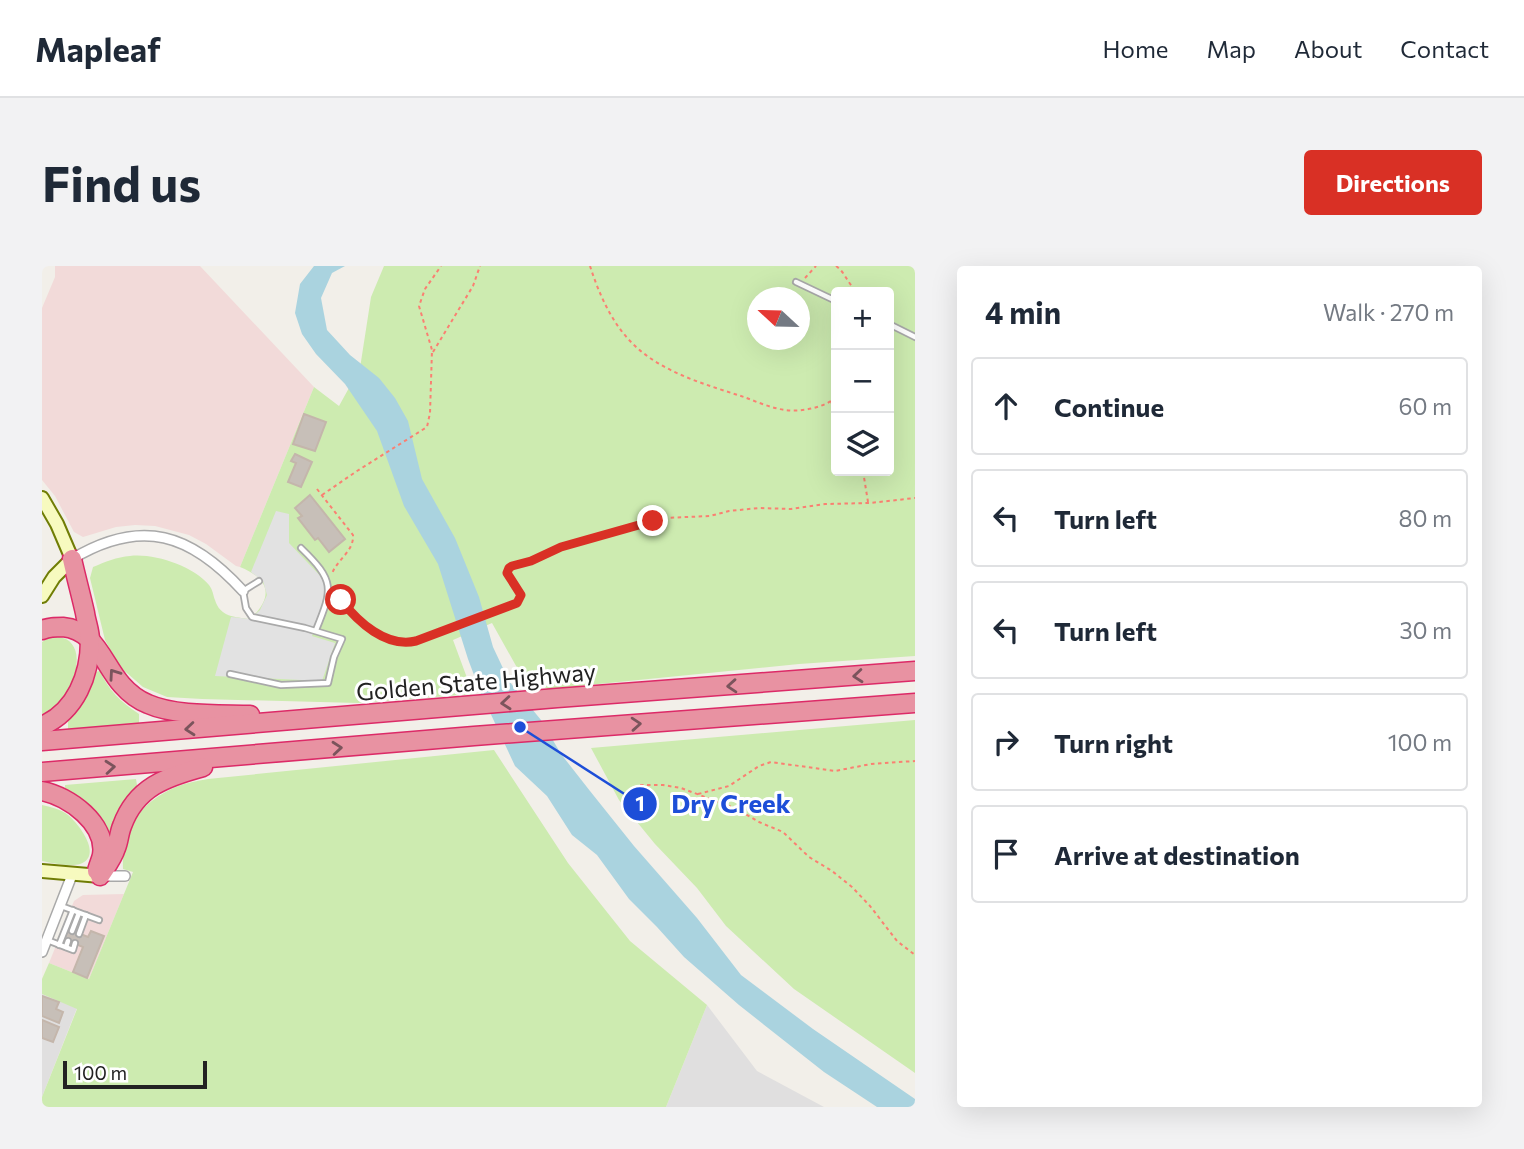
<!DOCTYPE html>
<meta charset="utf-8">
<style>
body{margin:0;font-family:Commissioner,sans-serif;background:#f2f2f3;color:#1f2937}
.controls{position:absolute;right:21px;top:21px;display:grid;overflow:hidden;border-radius:7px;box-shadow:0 7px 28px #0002}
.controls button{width:63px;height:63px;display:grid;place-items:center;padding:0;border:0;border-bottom:2px solid #e0e1e3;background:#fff;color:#1f2937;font:35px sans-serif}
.compass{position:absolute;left:705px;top:21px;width:63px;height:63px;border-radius:50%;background:#fff;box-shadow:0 7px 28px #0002;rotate:292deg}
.scale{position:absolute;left:21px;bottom:18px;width:144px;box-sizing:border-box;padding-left:7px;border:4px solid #222;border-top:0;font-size:19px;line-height:24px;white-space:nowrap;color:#222;-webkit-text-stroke:5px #fff;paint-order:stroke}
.stop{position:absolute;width:21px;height:21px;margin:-16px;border:5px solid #d93025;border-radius:50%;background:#fff}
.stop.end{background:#d93025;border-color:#fff;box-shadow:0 2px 7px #0008}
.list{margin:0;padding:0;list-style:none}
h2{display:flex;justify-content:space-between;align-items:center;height:91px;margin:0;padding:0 28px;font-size:30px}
h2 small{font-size:23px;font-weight:400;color:#747a83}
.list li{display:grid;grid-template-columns:46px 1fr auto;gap:21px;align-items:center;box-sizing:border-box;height:98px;margin:0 14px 14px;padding:0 14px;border:2px solid #e0e1e3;border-radius:7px}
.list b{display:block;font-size:26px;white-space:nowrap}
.list em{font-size:23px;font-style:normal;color:#747a83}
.icon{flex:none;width:38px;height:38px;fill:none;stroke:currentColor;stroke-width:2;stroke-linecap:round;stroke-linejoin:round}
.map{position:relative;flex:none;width:873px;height:841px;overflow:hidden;border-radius:7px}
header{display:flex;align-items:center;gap:42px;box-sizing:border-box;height:98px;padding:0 35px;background:#fff;border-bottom:2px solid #e0e1e3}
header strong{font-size:33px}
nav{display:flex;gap:38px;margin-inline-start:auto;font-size:24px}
.intro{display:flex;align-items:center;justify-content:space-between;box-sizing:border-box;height:168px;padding:0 42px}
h1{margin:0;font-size:49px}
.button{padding:18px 32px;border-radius:7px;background:#d93025;color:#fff;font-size:24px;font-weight:700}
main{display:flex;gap:42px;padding:0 42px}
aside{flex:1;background:#fff;border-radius:7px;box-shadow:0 7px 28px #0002}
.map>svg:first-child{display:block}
.residential{fill:#e0dfdf}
.commercial{fill:#f2dad9}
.grass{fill:#cdebb0;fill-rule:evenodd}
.parking{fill:#e2e2e2}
.water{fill:#aad3df}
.building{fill:#c7bfb8;stroke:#c4b6ab;stroke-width:2}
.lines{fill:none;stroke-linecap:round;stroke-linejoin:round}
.lane-casing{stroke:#a9a9a9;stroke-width:8}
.street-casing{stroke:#a9a9a9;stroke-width:12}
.secondary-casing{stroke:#707d05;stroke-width:16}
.highway-casing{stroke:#dc2a67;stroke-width:21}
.path{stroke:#fa8072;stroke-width:2;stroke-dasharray:3.5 3.5;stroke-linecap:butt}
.lane{stroke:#fff;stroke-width:4.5}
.street{stroke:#fff;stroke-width:9}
.secondary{stroke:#f7fabf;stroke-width:12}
.highway{stroke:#e892a2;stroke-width:18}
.oneway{stroke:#7b545c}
.route{stroke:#d93025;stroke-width:9}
.labels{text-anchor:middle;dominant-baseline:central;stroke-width:6;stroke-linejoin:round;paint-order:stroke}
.street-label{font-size:24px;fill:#222;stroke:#fff}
.leader{fill:none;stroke:#1d4ed8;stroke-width:2.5}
.callout-dot{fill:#1d4ed8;stroke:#fff;stroke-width:2.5}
.mark-label{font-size:21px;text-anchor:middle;font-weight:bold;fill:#fff}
.callout-label{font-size:26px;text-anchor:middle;font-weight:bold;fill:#1d4ed8;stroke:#fff;stroke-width:6;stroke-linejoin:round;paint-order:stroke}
</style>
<header>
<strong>Mapleaf</strong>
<nav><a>Home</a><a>Map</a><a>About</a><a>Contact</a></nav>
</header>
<div class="intro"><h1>Find us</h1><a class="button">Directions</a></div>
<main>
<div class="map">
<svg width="873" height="841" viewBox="0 0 873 841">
<rect width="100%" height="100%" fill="#f2efe9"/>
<!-- residential -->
<g class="residential">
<polygon points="0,728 35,742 0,831"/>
<polygon points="665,739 715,805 782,841 624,841"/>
</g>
<!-- commercial -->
<g class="commercial">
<polygon points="13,0 158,0 272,121 198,301 194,300 164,278 147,269 113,260 93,259 74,261 41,271 32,266 13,230 0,214 0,42 13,11"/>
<polygon points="82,628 47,713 7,697 32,635 41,629"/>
</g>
<!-- grass -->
<g class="grass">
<path d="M342 0H873V390L757 398 506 423 478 407 450 357 411 374 431 428 316 437 160 433 125 431 101 421 78 401 63 374 48 312 51 301C63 296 75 291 88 290 112 287 151 300 167 319 171 324 171 329 173 334 178 351 193 351 208 353 232 331 228 313 198 301L272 121 297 140 318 102 329 31ZM794 26H847V205H794ZM716 32H758V74H716Z"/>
<path d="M8 371C14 371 19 371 24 373 44 384 32 419 21 433 16 440 7 445 0 450V376Z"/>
<path d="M58 405C66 424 79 436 97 448V460L26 465V451L53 406Z"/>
<polygon points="873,454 873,807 752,723 684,660 655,622 613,578 577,534 549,482"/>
<path d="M452 484 526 597 588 675 665 739 624 841H0V831L35 743 0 728V713L7 697 47 713 91 606 81 603C79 564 98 536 134 521 144 517 155 515 166 513Z"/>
<polygon points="94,513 96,525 70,569 64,571 23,529 23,519"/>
<path d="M0 539C8 541 19 543 26 549 36 557 62 590 38 598 29 601 9 597 0 595Z"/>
</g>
<!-- parking -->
<polygon class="parking" points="234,245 247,248 247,277 284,316 285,332 270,370 293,377 280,415 173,410 189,351 208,353 218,344 225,329 221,315 209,306"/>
<!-- water -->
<polygon class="water" points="272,0 303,0 290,7 279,32 285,64 308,89 337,112 353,132 366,155 380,213 413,272 437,331 451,381 467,415 499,454 519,488 548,525 592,580 655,652 699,709 771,763 873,833 873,841 835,841 782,806 697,739 642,691 615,661 587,633 555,589 530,569 505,530 473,500 438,425 426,393 396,298 362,240 335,165 303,118 274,88 260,68 253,47 258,18"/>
<!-- building -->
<g class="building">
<polygon points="262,148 284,156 273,185 251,178"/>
<polygon points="253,188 270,196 259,221 246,216 254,197 249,195"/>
<polygon points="268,229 303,273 287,286 276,272 273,274 256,252 260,250 253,242"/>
<polygon points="26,663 46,671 49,665 62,670 45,712 31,706 41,681 22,673"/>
<polygon points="0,730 17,736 14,743 21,746 17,757 0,750"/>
<polygon points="0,754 17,761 11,776 0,772"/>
</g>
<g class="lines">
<!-- lane casing -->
<g class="lane-casing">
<g id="lane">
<polyline points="754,16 794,35"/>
<polyline points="847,58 873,71"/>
<path d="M259 282C293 315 291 322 274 364"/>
<polyline points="188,408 239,419 286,417 292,391 300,373 263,362 210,351 204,342 201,325 217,315"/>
<polyline points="19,640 57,654"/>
<polyline points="30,665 37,647"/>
<polyline points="37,668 44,649"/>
<polyline points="5,674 31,684 33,677"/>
<polyline points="17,679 31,644"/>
<polyline points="24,681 26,675"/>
</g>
</g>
<!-- street casing -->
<g class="street-casing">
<g id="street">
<path d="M30 293C100 251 149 268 201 325"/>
<polyline points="58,610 83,610"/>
<polyline points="0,686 30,609"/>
</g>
</g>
<!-- secondary casing -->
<g class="secondary-casing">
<g id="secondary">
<polyline points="0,232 15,258 30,293 12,311 0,330"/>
<polyline points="0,605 58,610"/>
</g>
</g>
<!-- highway casing -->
<g class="highway-casing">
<g id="highway">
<path d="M0 364C7 361 13 361 21 361 54 364 61 398 80 419 87 427 96 434 106 438 133 450 178 448 208 449"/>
<path d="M0 460C34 445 48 409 48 374 48 365 44 355 43 347 39 329 34 311 30 293"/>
<polyline points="0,475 515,432 873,405"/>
<polyline points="0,506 432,470 873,437"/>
<path d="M0 525C27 530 65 558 60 589 59 594 56 600 55 605"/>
<path d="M58 610C64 601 71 592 74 582 77 575 77 567 80 560 94 521 124 511 161 501"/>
</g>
</g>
<!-- path -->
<g class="path">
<path d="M548 0C557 28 570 58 592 79 621 107 665 119 702 131 715 136 729 142 743 144 760 146 780 142 794 132"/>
<path d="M794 0C805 8 805 19 817 26"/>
<polyline points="763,12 774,0"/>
<polyline points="391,86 431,20 438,0"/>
<polyline points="789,136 794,144"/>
<polyline points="821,205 826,236"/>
<path d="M275 223 311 269C312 286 295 293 290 308"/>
<polyline points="280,229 315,205 385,161 388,147 390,84 377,40 383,23 399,0"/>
<path d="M293 323C306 348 338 378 368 376L475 336 479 329 465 307 467 302 470 300 489 295 519 281 611 255 621 252 668 250 687 245 717 242 749 243 783 238 828 237 873 232"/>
<polyline points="598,519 621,519 639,522 695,543 717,556 741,566 767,591 790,605 810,621 828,640 855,675 873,689"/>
<polyline points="656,528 687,520 717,500 729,496 793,505 829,498 873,495"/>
</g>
<!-- lane -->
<use href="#lane" class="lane"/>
<!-- street -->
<use href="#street" class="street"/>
<!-- secondary -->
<use href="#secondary" class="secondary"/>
<!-- highway -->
<use href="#highway" class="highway"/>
</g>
<!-- one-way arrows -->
<defs><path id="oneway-chevron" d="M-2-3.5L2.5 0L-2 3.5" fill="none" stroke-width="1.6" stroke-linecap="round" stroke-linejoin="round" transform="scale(1.75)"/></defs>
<g class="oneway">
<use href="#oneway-chevron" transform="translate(72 408) rotate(-125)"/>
<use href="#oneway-chevron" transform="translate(816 410) rotate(175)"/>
<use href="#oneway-chevron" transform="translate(690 420) rotate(176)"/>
<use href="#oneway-chevron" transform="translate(464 437) rotate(175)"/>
<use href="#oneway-chevron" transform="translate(594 458) rotate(-4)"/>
<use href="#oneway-chevron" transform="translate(148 463) rotate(175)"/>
<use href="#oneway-chevron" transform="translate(295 482) rotate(-5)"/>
<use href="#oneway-chevron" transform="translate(68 501) rotate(-5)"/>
</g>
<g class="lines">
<!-- route -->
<path class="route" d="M299 334C316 356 344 382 374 375L475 337 479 329 465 307 467 302 470 300 489 295 519 281 611 255"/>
</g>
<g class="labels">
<!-- street labels -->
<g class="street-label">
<text transform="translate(434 415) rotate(-5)">Golden State Highway</text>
</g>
</g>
<!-- callouts -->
<path class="leader" d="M478 461L598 538"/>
<g class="callout-dot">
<circle cx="478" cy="461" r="7"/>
<circle cx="598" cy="538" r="18"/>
</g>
<g class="mark-label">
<text x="598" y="545">1</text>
</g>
<g class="callout-label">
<text x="689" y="547">Dry Creek</text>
</g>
</svg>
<div class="controls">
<button>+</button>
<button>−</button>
<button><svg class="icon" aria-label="layers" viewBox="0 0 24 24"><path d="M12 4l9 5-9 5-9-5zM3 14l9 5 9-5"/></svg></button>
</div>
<svg class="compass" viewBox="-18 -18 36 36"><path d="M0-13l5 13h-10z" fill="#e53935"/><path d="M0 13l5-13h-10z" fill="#747a83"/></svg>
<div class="scale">100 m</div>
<div class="stop" style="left:299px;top:334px"></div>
<div class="stop end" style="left:611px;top:255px"></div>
</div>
<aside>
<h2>4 min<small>Walk · 270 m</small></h2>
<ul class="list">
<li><svg class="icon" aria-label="ahead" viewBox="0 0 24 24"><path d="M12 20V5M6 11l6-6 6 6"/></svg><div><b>Continue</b></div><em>60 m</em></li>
<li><svg class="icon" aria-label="left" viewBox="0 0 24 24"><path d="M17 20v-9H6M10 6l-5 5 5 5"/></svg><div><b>Turn left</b></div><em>80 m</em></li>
<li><svg class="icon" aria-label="left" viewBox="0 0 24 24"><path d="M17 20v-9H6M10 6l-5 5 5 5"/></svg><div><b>Turn left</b></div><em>30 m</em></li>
<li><svg class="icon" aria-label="right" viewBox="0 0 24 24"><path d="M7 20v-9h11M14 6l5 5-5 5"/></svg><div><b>Turn right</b></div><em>100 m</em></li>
<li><svg class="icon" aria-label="arrive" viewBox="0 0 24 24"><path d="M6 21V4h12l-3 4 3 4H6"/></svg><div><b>Arrive at destination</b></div></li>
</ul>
</aside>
</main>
